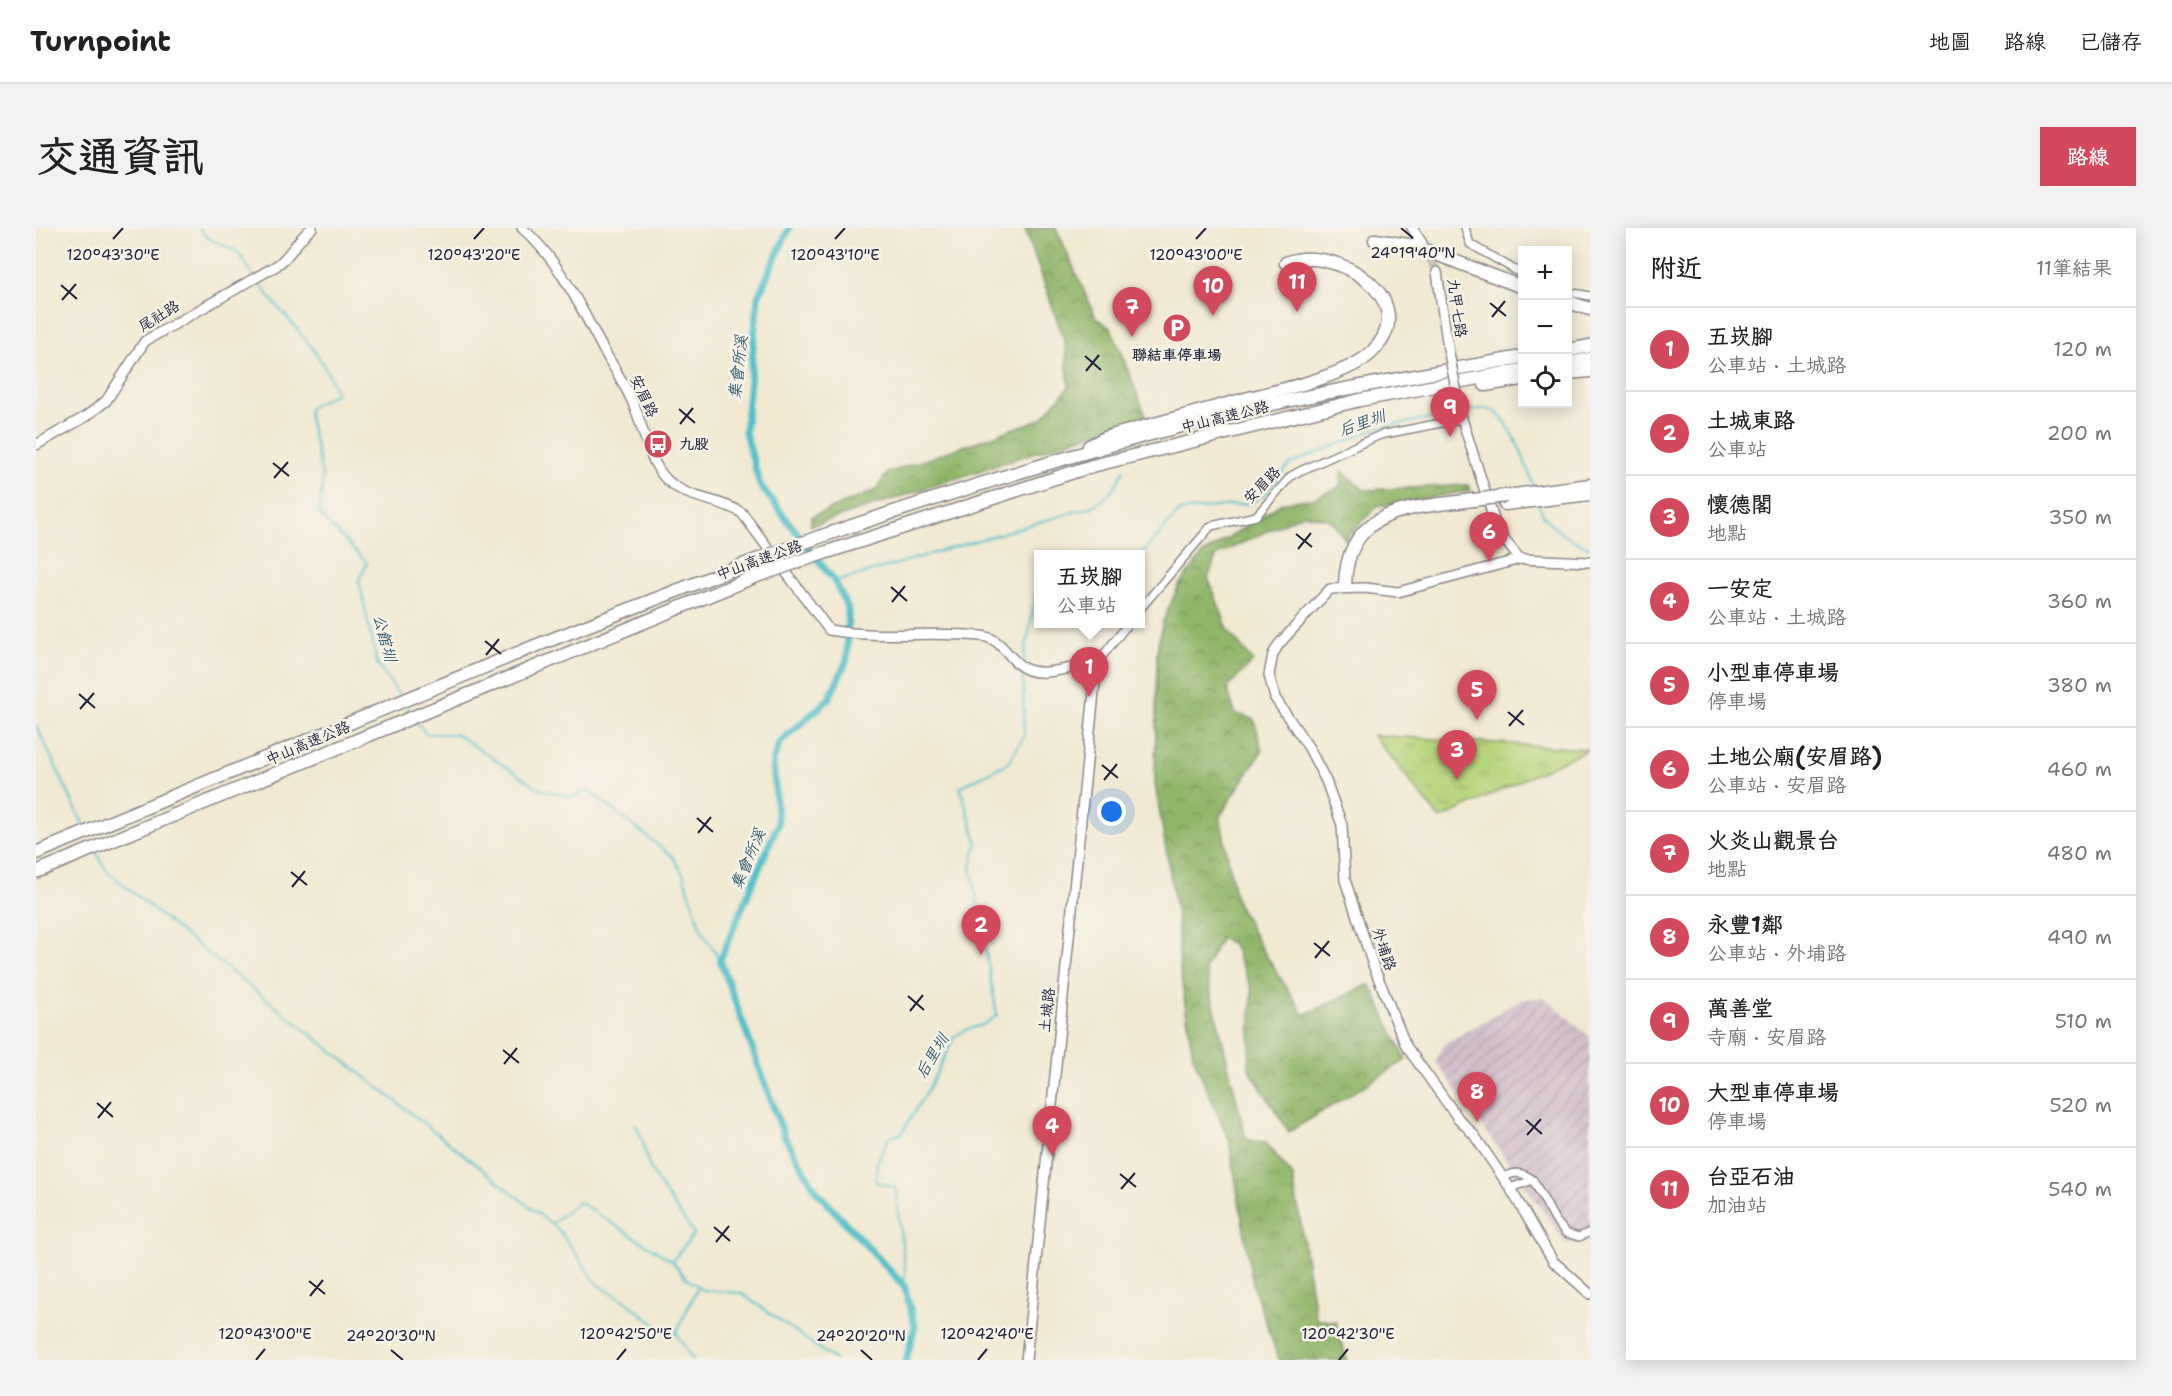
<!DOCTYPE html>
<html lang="zh-TW">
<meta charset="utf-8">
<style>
body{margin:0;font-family:"Shantell Sans","LXGW WenKai TC",sans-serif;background:#f2f2f2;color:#202124}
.controls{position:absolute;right:18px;top:18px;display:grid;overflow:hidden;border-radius:0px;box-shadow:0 3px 15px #0003}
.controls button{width:54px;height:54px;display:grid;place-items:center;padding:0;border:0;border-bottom:2px solid #e0e0e0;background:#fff;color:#202124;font:30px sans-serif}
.you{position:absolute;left:1076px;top:584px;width:21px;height:21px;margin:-15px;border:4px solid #fff;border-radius:50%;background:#1a73e8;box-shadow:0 0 0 9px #1a73e833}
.badge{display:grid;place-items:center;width:39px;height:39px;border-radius:50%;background:#d1495b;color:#fff;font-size:20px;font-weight:700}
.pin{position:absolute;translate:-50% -50px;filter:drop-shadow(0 2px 3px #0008)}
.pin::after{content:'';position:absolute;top:32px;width:21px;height:18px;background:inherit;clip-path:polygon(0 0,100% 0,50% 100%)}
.popup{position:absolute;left:998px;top:322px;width:111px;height:78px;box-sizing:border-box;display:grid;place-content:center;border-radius:0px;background:#fff;filter:drop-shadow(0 2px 4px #0005);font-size:20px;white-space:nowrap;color:#757577}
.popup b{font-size:22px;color:#202124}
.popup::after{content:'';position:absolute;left:50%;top:100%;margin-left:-12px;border:12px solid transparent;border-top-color:#fff}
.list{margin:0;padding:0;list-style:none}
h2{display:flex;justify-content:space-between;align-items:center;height:78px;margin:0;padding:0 24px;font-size:26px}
h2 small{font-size:20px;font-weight:400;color:#757577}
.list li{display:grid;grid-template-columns:39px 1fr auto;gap:18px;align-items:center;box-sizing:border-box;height:84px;padding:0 24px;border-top:2px solid #e0e0e0}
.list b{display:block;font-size:22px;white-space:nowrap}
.list p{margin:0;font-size:20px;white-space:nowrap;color:#757577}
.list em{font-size:20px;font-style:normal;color:#757577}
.icon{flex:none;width:33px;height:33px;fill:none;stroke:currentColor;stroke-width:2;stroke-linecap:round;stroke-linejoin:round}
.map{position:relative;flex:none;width:1554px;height:1132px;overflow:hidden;border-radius:0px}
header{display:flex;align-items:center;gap:36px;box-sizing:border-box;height:84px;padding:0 30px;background:#fff;border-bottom:2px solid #e0e0e0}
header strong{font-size:28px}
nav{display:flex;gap:33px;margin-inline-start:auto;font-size:21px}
.intro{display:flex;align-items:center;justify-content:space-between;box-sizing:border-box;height:144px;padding:0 36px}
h1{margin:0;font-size:42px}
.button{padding:15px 27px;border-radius:0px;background:#d1495b;color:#fff;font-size:21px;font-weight:700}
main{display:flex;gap:36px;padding:0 36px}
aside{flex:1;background:#fff;border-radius:0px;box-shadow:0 3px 15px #0003}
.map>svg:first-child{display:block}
.industrial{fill:url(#industrial-furrows)}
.forest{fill:url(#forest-crowns);stroke:#596c52;stroke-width:1.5}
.park{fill:url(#park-tufts);stroke:#6c7b5a;stroke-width:1.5}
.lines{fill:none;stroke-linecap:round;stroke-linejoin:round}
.stream{stroke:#51bfc9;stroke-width:2}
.canal{stroke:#51bfc9;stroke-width:7}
.secondary-tunnel{stroke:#c8c1b4;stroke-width:9;stroke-dasharray:9 4.5;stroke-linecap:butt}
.street-casing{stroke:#8a8686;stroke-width:10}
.secondary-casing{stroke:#8a8686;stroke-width:12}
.highway-casing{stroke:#8a8686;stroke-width:15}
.street{stroke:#fff;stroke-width:7}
.secondary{stroke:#fff;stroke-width:9}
.highway{stroke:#fff;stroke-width:12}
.secondary-bridge-casing{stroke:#8a8686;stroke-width:12;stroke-linecap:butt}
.highway-bridge-casing{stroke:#8a8686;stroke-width:15;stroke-linecap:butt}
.secondary-bridge{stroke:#fff;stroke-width:9}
.highway-bridge{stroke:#fff;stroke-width:12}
.ticks{fill:none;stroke:#22223b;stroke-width:2}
.labels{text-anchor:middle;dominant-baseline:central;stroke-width:5;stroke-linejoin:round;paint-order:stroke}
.street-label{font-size:15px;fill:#22223b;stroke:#f7f3e8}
.poi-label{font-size:15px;font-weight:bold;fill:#22223b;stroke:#f7f3e8}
.water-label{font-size:16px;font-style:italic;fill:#32596d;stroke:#f7f3e8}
.ticks-label{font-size:15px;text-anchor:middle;fill:#22223b;stroke:#f7f3e8;stroke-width:5;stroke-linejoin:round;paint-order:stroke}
</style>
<header>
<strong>Turnpoint</strong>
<nav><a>地圖</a><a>路線</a><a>已儲存</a></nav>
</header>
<div class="intro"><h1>交通資訊</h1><a class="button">路線</a></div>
<main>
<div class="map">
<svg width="1554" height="1132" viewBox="0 0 1554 1132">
<defs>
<pattern id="industrial-furrows" width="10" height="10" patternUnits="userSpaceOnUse" patternTransform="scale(1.5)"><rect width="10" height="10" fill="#d1bdca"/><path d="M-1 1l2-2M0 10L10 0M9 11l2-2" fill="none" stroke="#b3a2ae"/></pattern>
<pattern id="forest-crowns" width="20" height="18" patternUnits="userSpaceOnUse" patternTransform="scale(1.5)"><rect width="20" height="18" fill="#90b66a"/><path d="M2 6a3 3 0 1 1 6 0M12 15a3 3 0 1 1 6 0" fill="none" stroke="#759458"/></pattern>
<pattern id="park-tufts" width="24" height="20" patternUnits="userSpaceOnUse" patternTransform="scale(1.5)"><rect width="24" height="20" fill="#b6d47a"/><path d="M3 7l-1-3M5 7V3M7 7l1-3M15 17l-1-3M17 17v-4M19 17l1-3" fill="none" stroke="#9cb66a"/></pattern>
</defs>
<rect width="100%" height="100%" fill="#f7f3e8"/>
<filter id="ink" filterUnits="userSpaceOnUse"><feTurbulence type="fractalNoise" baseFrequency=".0167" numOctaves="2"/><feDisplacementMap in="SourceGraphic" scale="12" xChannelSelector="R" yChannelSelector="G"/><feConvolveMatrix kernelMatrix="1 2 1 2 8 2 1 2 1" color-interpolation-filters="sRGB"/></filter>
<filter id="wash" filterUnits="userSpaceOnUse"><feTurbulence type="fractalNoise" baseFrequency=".008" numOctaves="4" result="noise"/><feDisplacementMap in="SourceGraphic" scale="24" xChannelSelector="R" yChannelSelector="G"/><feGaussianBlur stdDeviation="1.35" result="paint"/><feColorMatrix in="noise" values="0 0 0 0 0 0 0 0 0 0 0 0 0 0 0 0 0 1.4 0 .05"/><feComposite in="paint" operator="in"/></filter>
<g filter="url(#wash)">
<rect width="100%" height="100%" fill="#f1e9d2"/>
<!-- industrial -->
<polygon class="industrial" points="1508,769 1554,809 1554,1006 1531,1016 1400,834 1408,816 1485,772"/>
<!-- forest -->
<g class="forest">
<polygon points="989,0 1020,0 1060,90 1075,100 1110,188 775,298 775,289 840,262 851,245 1005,191 1033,159 1029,115"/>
<polygon points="1306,243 1328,262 1432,257 1434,263 1342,278 1309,311 1295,292 1267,286 1181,327 1172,350 1193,404 1217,433 1191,460 1199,485 1218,491 1226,523 1184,588 1200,672 1224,718 1268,787 1334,756 1370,832 1253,904 1213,841 1216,762 1197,716 1185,710 1169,740 1210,911 1230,915 1257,948 1280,1091 1300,1094 1311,1132 1243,1132 1217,1057 1193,912 1157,828 1144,743 1141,687 1119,556 1121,422 1127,393 1143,357 1167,326 1246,275 1278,270 1304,259"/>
</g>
<!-- park -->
<polygon class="park" points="1337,507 1552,521 1404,591"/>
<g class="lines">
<!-- stream -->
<g class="stream">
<path d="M163 0C176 19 190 13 203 26 209 32 213 41 217 47"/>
<path d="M221 52C249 93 283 115 300 165L274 179 272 184 287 251 283 286 331 335 323 352 341 436 364 468"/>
<path d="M1429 184C1435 183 1445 180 1452 181 1474 185 1492 241 1498 260"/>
<path d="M1503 277C1509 298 1534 313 1554 319"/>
<polyline points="1104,328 1144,283 1215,275 1228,267 1254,236 1341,200 1423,185"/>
<path d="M799 354 1055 279C1072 270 1080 259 1088 242"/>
<polyline points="987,436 1002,354"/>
<polyline points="369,475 375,486"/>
<polyline points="380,493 390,506 420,506 504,561 535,569 553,563 636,628 647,646 666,703 684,732"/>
<polyline points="0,497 49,600"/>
<polyline points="60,624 71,643 141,701 522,1001 562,1057 590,1073 632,1107 640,1105 657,1132"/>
<path d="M599 896C610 914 607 927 616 944 628 965 644 985 658 1006L636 1033"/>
<polyline points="515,996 543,974 636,1033 650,1050 667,1062 705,1065 799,1132"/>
<path d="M868 1058 869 1042 859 959 840 954 841 935 853 909 865 906 893 860 919 808 929 802 949 796 961 787 935 639 941 614 924 559 974 534C977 524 983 518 988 509L987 442"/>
<polyline points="640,1105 662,1059"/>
</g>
<!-- canal -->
<polyline class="canal" points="753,0 722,69 709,204 724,257 799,354 812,381 811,432 793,471 744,514 737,533 742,596 684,732 748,908 781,964 868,1058 879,1098 870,1132"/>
</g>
</g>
<g filter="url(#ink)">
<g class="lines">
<!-- secondary-tunnel -->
<polyline class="secondary-tunnel" points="1388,19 1401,44"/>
<!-- street casing -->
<g class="street-casing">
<g id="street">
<polyline points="1429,0 1434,16 1486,46"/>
<polyline points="1532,64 1554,68"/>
<polyline points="1104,381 1175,298 1220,288 1255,248 1264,243 1344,207 1426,191"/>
<polyline points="1061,435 1092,396"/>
<path d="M1467 950C1477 943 1488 944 1497 952"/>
<polyline points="1474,960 1497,952 1519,992 1530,1005 1543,1009 1554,1004"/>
</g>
</g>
<!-- secondary casing -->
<g class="secondary-casing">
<g id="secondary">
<path d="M486 0C523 32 544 78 567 121 577 138 588 155 596 173 608 198 611 232 631 252 652 272 683 270 706 285L793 402C843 411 894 403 945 408 968 410 973 435 992 442 1012 449 1040 437 1061 435L990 1132"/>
<polyline points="1376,0 1386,15"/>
<polyline points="1401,44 1412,120"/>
<polyline points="1426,191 1462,304 1484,331"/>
<path d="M0 217 49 189 70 173 109 113 240 38C255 28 261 11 276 0"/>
<polyline points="1554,334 1484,331 1362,364 1329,360 1294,361 1243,416 1237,426 1233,447 1239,470 1273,520 1290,553 1306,597 1309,652 1337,737 1370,818 1422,890 1438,907 1474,960 1517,1033 1554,1066"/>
</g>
</g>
<!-- highway casing -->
<g class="highway-casing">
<g id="highway">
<polyline points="1339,12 1379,18 1486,59"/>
<polyline points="1532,74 1554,81"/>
<polyline points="1532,122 1554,118"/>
<polyline points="1532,135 1554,131"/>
<polyline points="1532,145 1554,143"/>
<polyline points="1449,157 1486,151"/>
<path d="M1053 218 1071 209C1118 196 1165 183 1213 170 1245 162 1313 147 1336 124 1389 72 1298 15 1250 35"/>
<polyline points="1470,268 1554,257"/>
<polyline points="1469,276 1554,266"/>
<path d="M783 309C898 270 1013 233 1130 202 1247 170 1368 150 1486 129"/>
<polyline points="791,324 1056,238 1324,172 1486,142"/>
<path d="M1309 357C1311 278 1377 280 1437 272"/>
<polyline points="0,625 499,418 712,335"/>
<polyline points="0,644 718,349"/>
</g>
</g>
<!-- street -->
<use href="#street" class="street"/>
<!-- secondary -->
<use href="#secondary" class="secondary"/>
<!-- highway -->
<use href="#highway" class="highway"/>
<!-- secondary-bridge casing -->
<g class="secondary-bridge-casing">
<polyline id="secondary-bridge" points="1412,120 1426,191"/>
</g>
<!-- highway-bridge casing -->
<g class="highway-bridge-casing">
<g id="highway-bridge">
<polyline points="1437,272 1470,268"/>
<polyline points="712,335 783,309"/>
<polyline points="718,349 791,324"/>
</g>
</g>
<!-- secondary-bridge -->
<use href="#secondary-bridge" class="secondary-bridge"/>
<!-- highway-bridge -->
<use href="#highway-bridge" class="highway-bridge"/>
</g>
</g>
<!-- ticks -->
<path class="ticks" d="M1365 0 1377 10M77 11 87 0M438 11 448 0M799 11 809 0M1160 11 1170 0M25 57 41 71M26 72 40 56M1454 75 1470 88M1456 89 1469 73M1049 128 1065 142M1050 143 1063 127M643 181 659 195M644 196 657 180M237 235 253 248M238 250 252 234M1260 306 1276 319M1262 321 1275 305M855 359 871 373M856 374 869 358M449 413 465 426M450 427 463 411M43 466 59 480M44 481 58 465M1472 484 1488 497M1473 498 1487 482M1066 537 1082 550M1068 552 1081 536M661 590 677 604M662 605 675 589M255 644 271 657M256 659 269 643M1278 715 1294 728M1279 730 1293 713M872 768 888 782M874 783 887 767M467 822 483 835M468 836 481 820M61 875 77 889M62 890 75 874M1490 892 1506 906M1491 907 1505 891M1084 946 1100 959M1085 961 1099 945M678 999 694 1013M680 1014 693 998M273 1053 289 1066M274 1068 287 1052M355 1122 367 1132M825 1122 836 1132M220 1132 229 1121M581 1132 590 1121M942 1132 951 1121M1303 1132 1312 1121"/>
<!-- icons -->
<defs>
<g id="parking-disc" transform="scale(1.5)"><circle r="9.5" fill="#d1495b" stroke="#f7f3e8"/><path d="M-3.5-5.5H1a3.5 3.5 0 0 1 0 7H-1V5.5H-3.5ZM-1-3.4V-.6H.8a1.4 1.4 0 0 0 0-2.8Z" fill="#fff"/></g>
<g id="bus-disc" transform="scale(1.5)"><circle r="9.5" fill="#d1495b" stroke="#f7f3e8"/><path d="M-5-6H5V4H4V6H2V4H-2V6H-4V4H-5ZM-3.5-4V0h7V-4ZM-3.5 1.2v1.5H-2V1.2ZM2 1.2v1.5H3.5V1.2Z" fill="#fff"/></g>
</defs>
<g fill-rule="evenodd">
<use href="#parking-disc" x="1141" y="100"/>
<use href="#bus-disc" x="622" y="216"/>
</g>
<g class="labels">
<!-- street labels -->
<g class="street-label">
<text transform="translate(1421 80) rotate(82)">九甲七路</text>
<text transform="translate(123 88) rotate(-32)">尾社路</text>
<text transform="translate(608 168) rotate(65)">安眉路</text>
<text transform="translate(1189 189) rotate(-14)">中山高速公路</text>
<text transform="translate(1226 257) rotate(-45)">安眉路</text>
<text transform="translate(723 332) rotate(-20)">中山高速公路</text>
<text transform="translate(272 515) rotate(-23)">中山高速公路</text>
<text transform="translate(1348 721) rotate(71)">外埔路</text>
<text transform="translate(1011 782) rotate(-84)">土城路</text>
</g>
<!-- poi labels -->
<g class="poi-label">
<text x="1141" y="127">聯結車停車場</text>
<text x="643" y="216" text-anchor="start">九股</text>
</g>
<!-- water labels -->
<g class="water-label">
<text transform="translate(702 139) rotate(-84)">集會所溪</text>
<text transform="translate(1326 195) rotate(-19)">后里圳</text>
<text transform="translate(349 410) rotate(75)">公館圳</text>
<text transform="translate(712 631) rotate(-67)">集會所溪</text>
<text transform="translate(896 828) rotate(-59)">后里圳</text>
</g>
</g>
<g class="ticks-label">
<text x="1377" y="30">24°19'40"N</text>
<text x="77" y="32">120°43'30"E</text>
<text x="438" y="32">120°43'20"E</text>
<text x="799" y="32">120°43'10"E</text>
<text x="1160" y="32">120°43'00"E</text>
<text x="229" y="1111">120°43'00"E</text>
<text x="590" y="1111">120°42'50"E</text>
<text x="951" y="1111">120°42'40"E</text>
<text x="1312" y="1111">120°42'30"E</text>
<text x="355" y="1113">24°20'30"N</text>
<text x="825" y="1113">24°20'20"N</text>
</g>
</svg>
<div class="controls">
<button>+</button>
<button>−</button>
<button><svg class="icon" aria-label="locate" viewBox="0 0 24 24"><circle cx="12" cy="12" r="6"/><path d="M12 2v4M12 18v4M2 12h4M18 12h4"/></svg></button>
</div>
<div class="you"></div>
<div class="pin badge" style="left:1053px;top:469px">1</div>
<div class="popup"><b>五崁腳</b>公車站</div>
<div class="pin badge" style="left:945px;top:727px">2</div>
<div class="pin badge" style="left:1421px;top:552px">3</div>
<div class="pin badge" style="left:1016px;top:928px">4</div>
<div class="pin badge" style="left:1441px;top:492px">5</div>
<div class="pin badge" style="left:1453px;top:334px">6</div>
<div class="pin badge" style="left:1096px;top:109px">7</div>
<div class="pin badge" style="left:1441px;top:894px">8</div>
<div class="pin badge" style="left:1414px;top:209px">9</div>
<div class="pin badge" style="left:1177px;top:88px">10</div>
<div class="pin badge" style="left:1261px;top:84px">11</div>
</div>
<aside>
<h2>附近<small>11筆結果</small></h2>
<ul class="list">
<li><span class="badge">1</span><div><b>五崁腳</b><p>公車站 · 土城路</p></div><em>120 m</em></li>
<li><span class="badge">2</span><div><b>土城東路</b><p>公車站</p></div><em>200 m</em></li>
<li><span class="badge">3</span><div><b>懷德閣</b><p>地點</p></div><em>350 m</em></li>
<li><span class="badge">4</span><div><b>一安定</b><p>公車站 · 土城路</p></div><em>360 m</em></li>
<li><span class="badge">5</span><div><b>小型車停車場</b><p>停車場</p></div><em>380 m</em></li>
<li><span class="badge">6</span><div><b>土地公廟(安眉路)</b><p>公車站 · 安眉路</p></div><em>460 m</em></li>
<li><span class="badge">7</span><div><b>火炎山觀景台</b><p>地點</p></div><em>480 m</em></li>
<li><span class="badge">8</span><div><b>永豐1鄰</b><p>公車站 · 外埔路</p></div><em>490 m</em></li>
<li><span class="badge">9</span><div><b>萬善堂</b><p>寺廟 · 安眉路</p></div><em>510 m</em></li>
<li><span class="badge">10</span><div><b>大型車停車場</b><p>停車場</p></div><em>520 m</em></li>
<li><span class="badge">11</span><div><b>台亞石油</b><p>加油站</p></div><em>540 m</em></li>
</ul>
</aside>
</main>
